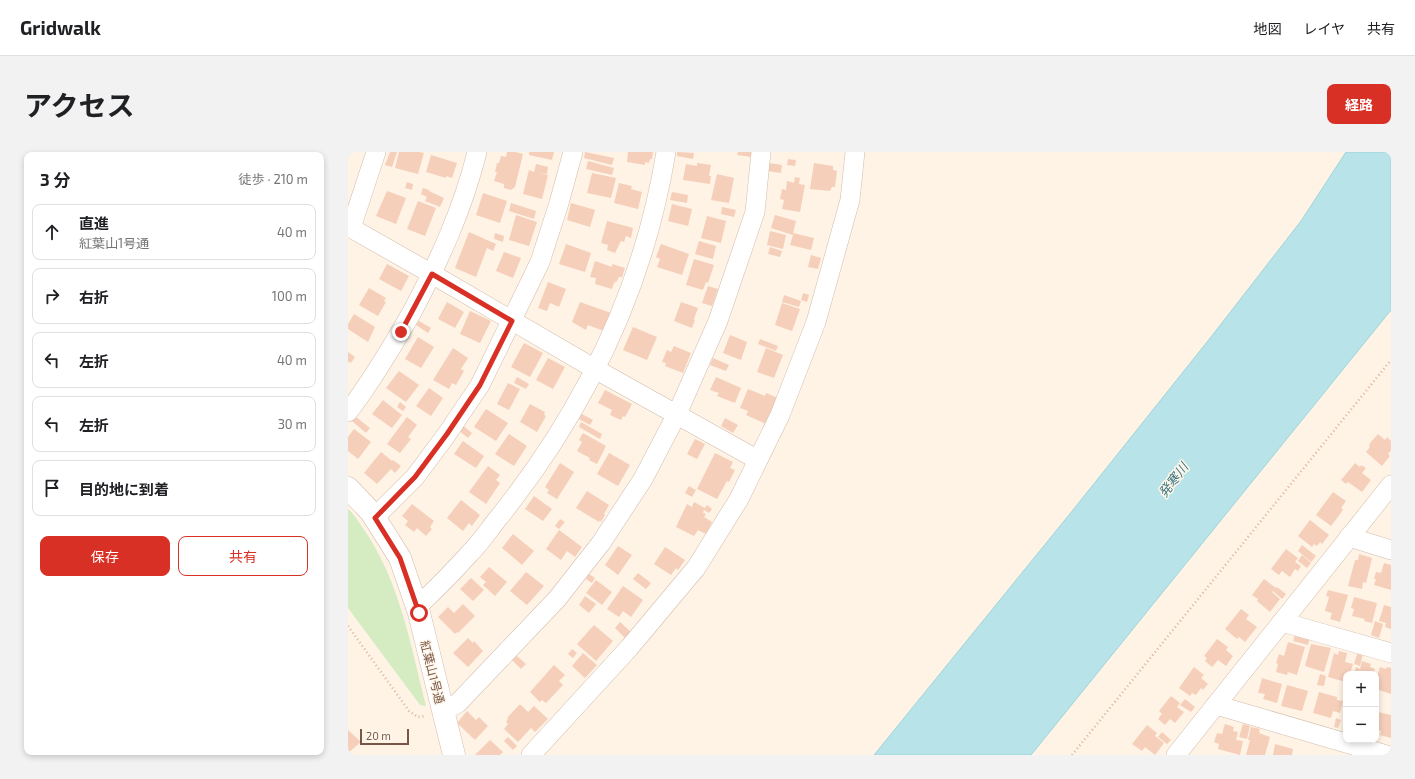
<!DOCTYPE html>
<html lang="ja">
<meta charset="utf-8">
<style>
body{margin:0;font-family:"Exo 2","Noto Sans JP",sans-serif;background:#f2f2f2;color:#202124}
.controls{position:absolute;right:12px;bottom:12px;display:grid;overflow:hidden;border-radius:8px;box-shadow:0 2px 6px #0003}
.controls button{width:36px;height:36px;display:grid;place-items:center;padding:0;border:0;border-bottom:1px solid #e0e0e0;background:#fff;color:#202124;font:20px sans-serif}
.scale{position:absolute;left:12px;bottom:10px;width:49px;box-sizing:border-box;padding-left:4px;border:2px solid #785748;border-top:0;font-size:11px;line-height:14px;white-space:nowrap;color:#785748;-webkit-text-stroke:3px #fff7ec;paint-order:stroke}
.stop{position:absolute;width:12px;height:12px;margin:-9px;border:3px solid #d93025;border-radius:50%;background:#fff}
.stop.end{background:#d93025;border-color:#fff;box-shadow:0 1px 4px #0008}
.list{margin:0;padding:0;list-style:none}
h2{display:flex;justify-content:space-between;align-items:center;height:52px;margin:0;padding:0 16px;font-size:17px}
h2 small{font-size:13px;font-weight:400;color:#757577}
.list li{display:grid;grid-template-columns:26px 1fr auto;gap:12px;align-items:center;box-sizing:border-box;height:56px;margin:0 8px 8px;padding:0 8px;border:1px solid #e0e0e0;border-radius:8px}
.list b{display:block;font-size:15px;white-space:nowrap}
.list p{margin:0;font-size:13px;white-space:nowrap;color:#757577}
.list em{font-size:13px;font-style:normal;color:#757577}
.actions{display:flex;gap:8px;padding:12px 16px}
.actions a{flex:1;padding:9px 0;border:1px solid #d93025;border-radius:8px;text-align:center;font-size:14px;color:#d93025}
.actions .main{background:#d93025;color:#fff}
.icon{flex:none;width:22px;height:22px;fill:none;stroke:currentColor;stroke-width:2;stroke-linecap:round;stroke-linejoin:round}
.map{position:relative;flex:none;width:1043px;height:603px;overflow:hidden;border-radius:8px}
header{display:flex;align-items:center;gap:24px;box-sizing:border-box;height:56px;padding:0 20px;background:#fff;border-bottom:1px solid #e0e0e0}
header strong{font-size:19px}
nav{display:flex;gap:22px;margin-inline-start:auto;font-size:14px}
.intro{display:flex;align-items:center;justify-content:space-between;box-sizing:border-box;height:96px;padding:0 24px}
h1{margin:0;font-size:28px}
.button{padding:10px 18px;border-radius:8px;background:#d93025;color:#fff;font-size:14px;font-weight:700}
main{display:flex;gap:24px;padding:0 24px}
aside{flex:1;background:#fff;border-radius:8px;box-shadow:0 2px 6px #0003}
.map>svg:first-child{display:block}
.green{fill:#d5ecc2}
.water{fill:#b8e3e8;stroke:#9dd4db}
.building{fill:#f5cfba}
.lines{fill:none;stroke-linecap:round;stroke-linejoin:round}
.minor-casing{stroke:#d2bcac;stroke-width:20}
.tertiary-casing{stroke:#d2bcac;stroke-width:23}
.path{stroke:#dab29d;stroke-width:2.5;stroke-dasharray:1 3;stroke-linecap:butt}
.minor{stroke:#fff;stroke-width:19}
.tertiary{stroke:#fff;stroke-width:22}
.route{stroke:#d93025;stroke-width:5}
.labels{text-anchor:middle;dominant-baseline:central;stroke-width:3;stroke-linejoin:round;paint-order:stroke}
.street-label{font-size:12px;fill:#785748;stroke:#fff7ec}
.water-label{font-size:13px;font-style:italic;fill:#3a767e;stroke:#fff7ec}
</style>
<header>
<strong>Gridwalk</strong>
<nav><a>地図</a><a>レイヤ</a><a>共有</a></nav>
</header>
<div class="intro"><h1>アクセス</h1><a class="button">経路</a></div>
<main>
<aside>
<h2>3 分<small>徒歩 · 210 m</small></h2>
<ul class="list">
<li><svg class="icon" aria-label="ahead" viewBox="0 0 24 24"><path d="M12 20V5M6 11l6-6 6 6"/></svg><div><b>直進</b><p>紅葉山1号通</p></div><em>40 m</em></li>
<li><svg class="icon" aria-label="right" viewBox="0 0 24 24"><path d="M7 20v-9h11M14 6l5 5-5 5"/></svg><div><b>右折</b></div><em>100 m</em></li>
<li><svg class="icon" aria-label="left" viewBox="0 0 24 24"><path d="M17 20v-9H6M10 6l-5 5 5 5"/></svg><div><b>左折</b></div><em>40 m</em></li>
<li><svg class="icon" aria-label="left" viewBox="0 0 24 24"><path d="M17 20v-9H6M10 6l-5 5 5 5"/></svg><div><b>左折</b></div><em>30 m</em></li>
<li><svg class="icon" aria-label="arrive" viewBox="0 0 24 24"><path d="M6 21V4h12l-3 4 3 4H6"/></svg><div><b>目的地に到着</b></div></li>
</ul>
<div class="actions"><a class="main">保存</a><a>共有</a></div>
</aside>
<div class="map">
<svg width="1043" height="603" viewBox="0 0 1043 603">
<rect width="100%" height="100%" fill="#fef3e5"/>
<!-- green -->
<path class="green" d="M0 357C7 363 11 371 17 379 52 431 63 494 78 554L72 553 0 456Z"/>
<!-- water -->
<polygon class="water" points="998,0 1043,0 1043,158 683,603 526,603 725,358 863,185 953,69"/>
<!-- building -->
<g class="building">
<polygon points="42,0 49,0 44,15 37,13"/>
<polygon points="51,0 71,0 76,1 70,22 47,16"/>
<polygon points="159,0 167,0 175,2 167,35 163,38 156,36 156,32 146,29 149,20 147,20 149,11 151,11 153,4 158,5"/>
<polygon points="181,0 206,0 204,8 181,3"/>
<polygon points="237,0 266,6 264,13 236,6"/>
<polygon points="280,0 305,0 304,7 302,7 301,11 297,10 297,13 279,10"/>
<polygon points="329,0 346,1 345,7 329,4"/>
<polygon points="390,0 405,0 404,5 389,3"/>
<polygon points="83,3 109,11 104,26 98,24 98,26 78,20"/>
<polygon points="440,7 448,8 447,14 439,13"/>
<polygon points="240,9 266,16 264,23 238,17"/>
<polygon points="349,11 363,13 361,24 363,24 362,32 335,28 338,12 349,14"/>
<polygon points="421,11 434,13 433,21 419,19"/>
<polygon points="466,11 485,14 485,18 489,19 487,35 484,35 482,39 462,37"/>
<polygon points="188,12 200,15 199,22 192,21 200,23 194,47 175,42 181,18 186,20"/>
<polygon points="244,21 268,26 263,46 239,41"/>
<polygon points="369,22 386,26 381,51 363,48"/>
<polygon points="447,25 452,26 451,32 457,33 452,60 434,57 436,48 432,47 434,37 438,38 439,29 446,31"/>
<polygon points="59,30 65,32 64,38 57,36"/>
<polygon points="271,31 284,34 283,37 294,40 290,57 266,51"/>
<polygon points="75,36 81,38 81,39 96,46 92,55 77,49 79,45 73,42"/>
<polygon points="39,39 58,46 48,72 28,64"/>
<polygon points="324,40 340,43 339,51 322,48"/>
<polygon points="135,41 159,49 152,71 128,63"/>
<polygon points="70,49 88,56 77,84 59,77"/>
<polygon points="163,51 188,59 186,67 161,59"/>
<polygon points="223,51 247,58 242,75 219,68"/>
<polygon points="324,52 344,57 340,74 320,69"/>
<polygon points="374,55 388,58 386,65 373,62"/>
<polygon points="168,63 189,70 181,94 161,88"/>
<polygon points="427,63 448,69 445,81 466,86 463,98 442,93 445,83 423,76"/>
<polygon points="359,64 378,69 373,91 353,86"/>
<polygon points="259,69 285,76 283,86 278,84 276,90 273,89 267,101 259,98 260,93 253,91"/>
<polygon points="422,79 438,83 435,97 419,93"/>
<polygon points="121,80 148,92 145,99 139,96 128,125 107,116"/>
<polygon points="147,81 156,84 155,90 146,87"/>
<polygon points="351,89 368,94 365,107 347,102"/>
<polygon points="218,92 243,101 237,120 211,112"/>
<polygon points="313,92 341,102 334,123 309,115 312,107 308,105"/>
<polygon points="422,95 434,99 432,105 420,102"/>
<polygon points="156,100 173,106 165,126 148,119"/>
<polygon points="463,103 473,106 470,117 460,115"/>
<polygon points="346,107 366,113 360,131 358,130 355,138 338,133"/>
<polygon points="247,109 264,115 264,112 277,116 274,125 271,125 269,129 266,131 264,137 247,132 248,126 242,125"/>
<polygon points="39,112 61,124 53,139 31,127"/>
<polygon points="200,130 218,137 211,155 202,151 199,159 190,156"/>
<polygon points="360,134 370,137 364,154 354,151"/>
<polygon points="21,136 38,146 36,149 38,150 30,164 11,153"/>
<polygon points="455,141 461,143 459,150 453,148"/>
<polygon points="436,143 453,149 451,155 434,150"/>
<polygon points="99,150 116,160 107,176 90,167"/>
<polygon points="232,150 263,161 256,179 240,173 238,178 224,170"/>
<polygon points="333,150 350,156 346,167 347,168 344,176 326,169"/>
<polygon points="434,151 452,157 444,179 427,173"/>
<polygon points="122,159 143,169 132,191 112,182"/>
<polygon points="6,162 27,175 20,190 0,177 0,172"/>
<polygon points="71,169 83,176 80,181 68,173"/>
<polygon points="285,175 309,185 299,208 275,198"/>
<polygon points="382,183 399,190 393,208 375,201"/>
<polygon points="70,185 86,195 73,216 57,207"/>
<polygon points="412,187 430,194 428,199 410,192"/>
<polygon points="176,191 195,201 182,225 163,215"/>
<polygon points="326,194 343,201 335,221 317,214 318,211 314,210 319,198 323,200"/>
<polygon points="105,196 120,206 113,217 116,219 108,233 104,231 101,237 85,228"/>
<polygon points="418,196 435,203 426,226 409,220"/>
<polygon points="0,200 7,205 3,211 1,209 0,212"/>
<polygon points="200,206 217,215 205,237 188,228"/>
<polygon points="365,206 381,213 378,219 362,213"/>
<polygon points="51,219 71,233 58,250 38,236"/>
<polygon points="169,225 181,232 178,237 166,231"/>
<polygon points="368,225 393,236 387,251 369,244 371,241 362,238"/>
<polygon points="160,231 172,237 161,258 149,252"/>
<polygon points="81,236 95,246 83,264 68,254"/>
<polygon points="400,237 417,244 418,241 430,246 418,272 398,263 400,259 392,256"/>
<polygon points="257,238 284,252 277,265 275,264 273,268 262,263 264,258 250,251"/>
<polygon points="35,248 54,263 44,276 24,262"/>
<polygon points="52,250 58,255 55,259 49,255"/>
<polygon points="182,252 197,260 196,263 198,264 189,280 172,270"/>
<polygon points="138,257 160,271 148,289 126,275"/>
<polygon points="232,261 245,268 242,273 229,266"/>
<polygon points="8,265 22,276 18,281 4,269"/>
<polygon points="59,265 69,273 60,285 63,287 52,301 39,292"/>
<polygon points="377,266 390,273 385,281 373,274"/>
<polygon points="233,270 254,282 252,287 231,275"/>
<polygon points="114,273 124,281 120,286 110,278"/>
<polygon points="6,277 23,290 10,307 0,299 0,285"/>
<polygon points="235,281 258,294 249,312 241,308 242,306 229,299 234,290 231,288"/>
<polygon points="161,282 179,294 166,314 147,302"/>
<polygon points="1030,282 1037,288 1039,285 1043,289 1043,298 1040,302 1042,304 1034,314 1018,300 1022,295 1021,294 1022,291"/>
<polygon points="347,287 357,292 349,307 339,302"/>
<polygon points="115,289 136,304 128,316 106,302"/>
<polygon points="33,300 44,309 45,308 53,314 47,321 43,317 29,332 16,321"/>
<polygon points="261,301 282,313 270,334 249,322"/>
<polygon points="367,301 385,310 382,316 387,318 381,330 379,329 369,347 349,337"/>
<polygon points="212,311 226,320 209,347 199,341 201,338 197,335"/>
<polygon points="1007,311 1012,315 1013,313 1018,316 1014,321 1023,328 1014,340 1000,330 998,332 993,328"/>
<polygon points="140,314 152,323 148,328 152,331 138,352 121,340"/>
<polygon points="341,334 348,338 344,345 337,341"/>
<polygon points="239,339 261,353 256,362 257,363 253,370 252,368 251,370 228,356"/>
<polygon points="985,340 998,349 993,356 995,358 983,374 968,363"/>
<polygon points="186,344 204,357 195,369 177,357"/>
<polygon points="113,348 132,363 124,374 121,371 115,379 99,366"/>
<polygon points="346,350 357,356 359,353 364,357 361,361 356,358 355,361 358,362 356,365 364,370 358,382 350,378 346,384 328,375 339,352 344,355"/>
<polygon points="64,352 86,369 82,375 84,377 78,384 69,376 66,380 57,373 60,369 54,364"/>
<polygon points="212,367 217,370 211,377 207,374"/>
<polygon points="962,368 981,383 974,392 972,390 969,394 966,392 964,395 950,384"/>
<polygon points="211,378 234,395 227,405 219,399 213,408 198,397"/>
<polygon points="165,382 186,399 174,413 154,396"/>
<polygon points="954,393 968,404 963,410 950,399"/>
<polygon points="270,394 284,403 270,423 257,413"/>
<polygon points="317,395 337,408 330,418 328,416 323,423 306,412"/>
<polygon points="938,397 950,406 947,410 953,414 950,419 947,417 942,425 934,419 931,423 923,417"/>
<polygon points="1011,402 1024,406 1018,431 1015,430 1014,437 1000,434 1007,408 1010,408"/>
<polygon points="954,403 963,411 959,416 950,409"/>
<polygon points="1036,411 1043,413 1043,438 1026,433 1028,427 1026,427 1028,420 1033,421"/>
<polygon points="141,415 159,430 147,444 135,433 138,430 132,425"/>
<polygon points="178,420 196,434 179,453 162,439"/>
<polygon points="290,421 303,431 298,437 285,427"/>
<polygon points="241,422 247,426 244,431 238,427"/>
<polygon points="123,426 136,438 125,449 112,437"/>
<polygon points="916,427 928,436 929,435 938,442 934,447 925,439 924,440 932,447 922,460 909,449 910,447 904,443"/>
<polygon points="248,428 264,440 254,453 238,441"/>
<polygon points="275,434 295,448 283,465 275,459 271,465 259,457"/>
<polygon points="980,438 1000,443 992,470 982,467 984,461 977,459 981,445 978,444"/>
<polygon points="237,444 248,452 241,461 231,453"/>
<polygon points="1006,445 1029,451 1024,471 1016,469 1017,467 1004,464 1006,457 1003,456"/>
<polygon points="115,452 127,464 110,481 109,480 107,482 90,465 100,455 106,461"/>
<polygon points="1036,453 1043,455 1043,477 1037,475 1038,471 1031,469"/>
<polygon points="893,457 901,463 898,467 909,475 897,490 891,485 889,487 877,477"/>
<polygon points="1027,469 1035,472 1031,486 1023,483"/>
<polygon points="272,470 284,481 278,487 267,476"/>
<polygon points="246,473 265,489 248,509 229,492"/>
<polygon points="947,482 962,486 960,493 945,489"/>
<polygon points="120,486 125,491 126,489 135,499 120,515 105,501"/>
<polygon points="869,487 880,495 878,498 885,504 878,514 870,508 864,515 857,509 859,506 856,504"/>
<polygon points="940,490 957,495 949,523 940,520 939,523 928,520 930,512 928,511 931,502 936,504"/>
<polygon points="963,492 983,496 976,520 957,514"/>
<polygon points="224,497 229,501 225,506 220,502"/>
<polygon points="991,499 999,501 997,510 1005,512 1002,522 998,522 998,530 980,525 986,501 990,503"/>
<polygon points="1010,499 1015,501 1012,514 1006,512"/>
<polygon points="235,501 249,513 237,526 224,514"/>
<polygon points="169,504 178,512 173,517 164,508"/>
<polygon points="1014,509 1023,512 1022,515 1027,517 1025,522 1006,522 1008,515 1012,517"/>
<polygon points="206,513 217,523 211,529 215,533 198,551 194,548 192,550 182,540"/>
<polygon points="846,515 856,523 853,526 860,532 855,538 853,536 848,543 844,541 842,544 831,536"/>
<polygon points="1032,515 1038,517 1039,515 1043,516 1043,542 1028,537 1028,528"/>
<polygon points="972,522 978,524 976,534 969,533"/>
<polygon points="914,526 934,532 929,551 915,547 917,542 910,541"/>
<polygon points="939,533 960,539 954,559 933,554"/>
<polygon points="971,540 989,545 989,548 995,549 992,561 985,559 983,566 965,561"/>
<polygon points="823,544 832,551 829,555 836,560 827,571 822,567 817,573 810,567 814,562 811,559"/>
<polygon points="837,547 847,555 843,560 832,553"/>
<polygon points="171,553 173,553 180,560 186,554 200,567 187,580 183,576 170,590 156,577 160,572 158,570 160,567 159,566"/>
<polygon points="119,559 128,568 131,565 140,574 127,588 109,571"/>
<polygon points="1030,560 1043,563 1043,586 1032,583 1033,579 1028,577 1028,569"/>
<polygon points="988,566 993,568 990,576 986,575"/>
<polygon points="877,572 886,575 885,579 890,580 888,588 895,589 892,603 870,597 871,592 866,590 869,581 874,582"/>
<polygon points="895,572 902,574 899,587 891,585"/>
<polygon points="799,573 809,581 807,584 816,591 807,603 797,595 794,599 784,592"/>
<polygon points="903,575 912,577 911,581 922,585 917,603 898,603 902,588 900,588"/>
<polygon points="0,578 13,590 0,601"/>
<polygon points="814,580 823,588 819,592 810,585"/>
<polygon points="160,585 169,594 165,598 156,589"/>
<polygon points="142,588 155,600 152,603 127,603"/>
<polygon points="927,592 945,597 944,603 925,603"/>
</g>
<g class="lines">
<!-- minor casing -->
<g class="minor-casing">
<g id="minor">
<polyline points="28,0 3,76 84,122 247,217 410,308"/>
<path d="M0 260C24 229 44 195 64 160 91 109 115 57 129 0"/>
<polyline points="27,365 67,325 99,282 132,233 192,110 211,51 225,0"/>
<polyline points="1001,385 1043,398"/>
<path d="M69 455C87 438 105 420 122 401 133 390 142 376 152 364 238 256 296 136 318 0"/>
<polyline points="934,470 1043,501"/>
<polyline points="868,553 1039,603"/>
<polyline points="95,559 110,551 209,447 253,391 295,327 329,262 370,169 407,60 413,0"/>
<polyline points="183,603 281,496 348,416 391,347 432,263 468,170 502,48 507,0"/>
<polyline points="828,603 1043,333"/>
</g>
</g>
<!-- tertiary casing -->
<g class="tertiary-casing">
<polyline id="tertiary" points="0,336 23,360 52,406 71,461 106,603"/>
</g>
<!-- path -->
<g class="path">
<polyline points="0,474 61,559 70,565 77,564"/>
<polyline points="724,603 1043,208"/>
</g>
<!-- minor -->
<use href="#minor" class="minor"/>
<!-- tertiary -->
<use href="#tertiary" class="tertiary"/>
</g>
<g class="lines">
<!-- route -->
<polyline class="route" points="53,180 84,122 164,169 132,233 99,282 67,325 27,366 52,406 71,461"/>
</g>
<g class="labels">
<!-- street labels -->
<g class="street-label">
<text transform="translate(85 520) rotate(76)">紅葉山1号通</text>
</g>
<!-- water labels -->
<g class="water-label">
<text transform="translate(825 328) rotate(-53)">発寒川</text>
</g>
</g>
</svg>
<div class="controls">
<button>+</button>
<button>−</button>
</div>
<div class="scale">20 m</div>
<div class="stop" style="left:71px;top:461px"></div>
<div class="stop end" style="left:53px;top:180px"></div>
</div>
</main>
